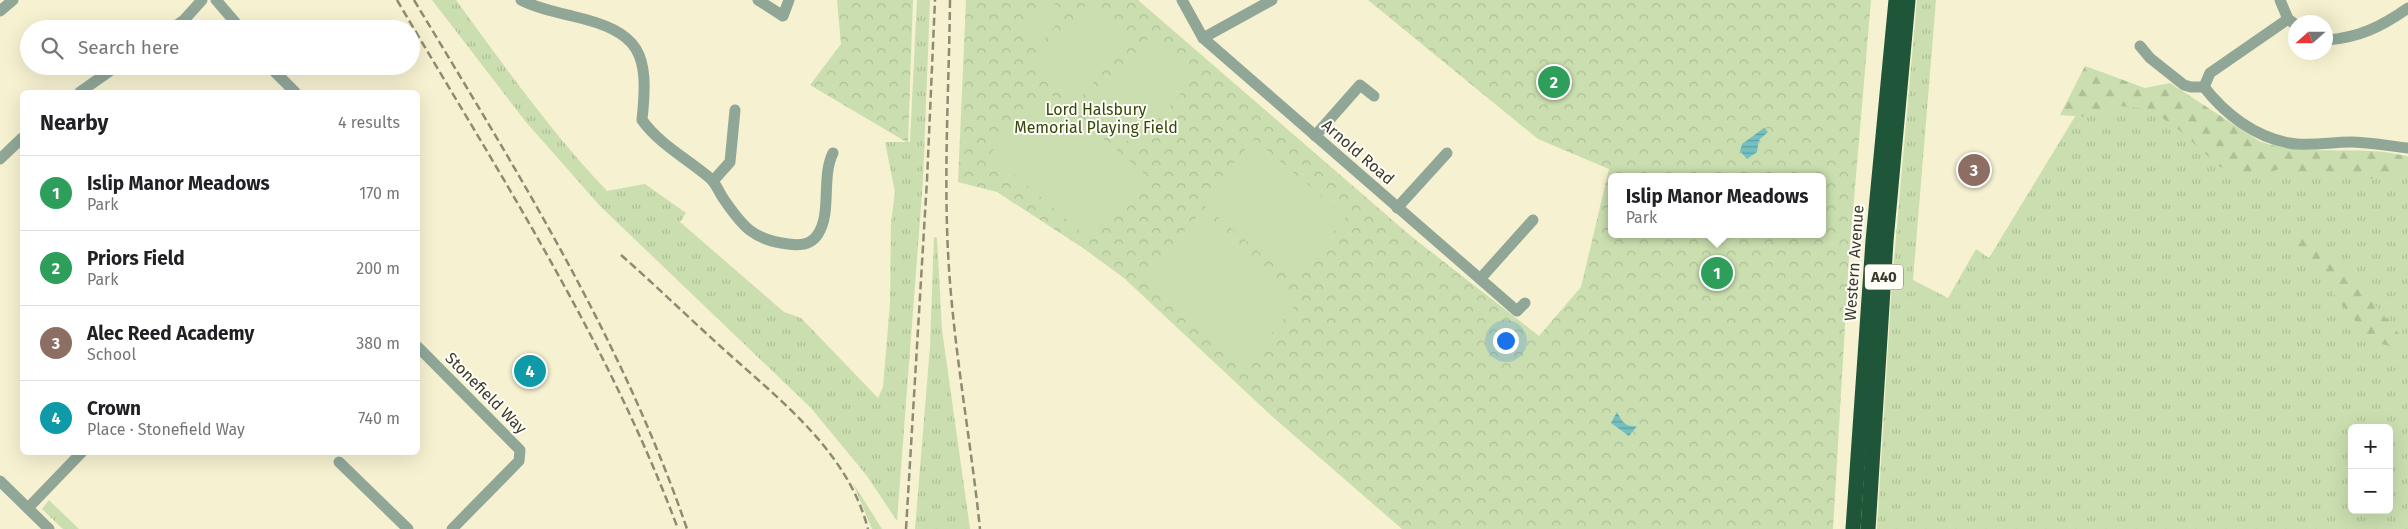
<!DOCTYPE html>
<meta charset="utf-8">
<style>
body{margin:0;font-family:"Fira Sans",sans-serif;background:#f6f6f6;color:#202124}
.controls{position:absolute;right:15px;bottom:15px;display:grid;overflow:hidden;border-radius:8px;box-shadow:0 5px 20px #0002}
.controls button{width:45px;height:45px;display:grid;place-items:center;padding:0;border:0;border-bottom:1px solid #e0e0e0;background:#fff;color:#202124;font:25px sans-serif}
.compass{position:absolute;left:2288px;top:15px;width:45px;height:45px;border-radius:50%;background:#fff;box-shadow:0 5px 20px #0002;rotate:249deg}
.you{position:absolute;left:1505px;top:340px;width:18px;height:18px;margin:-12px;border:4px solid #fff;border-radius:50%;background:#1a73e8;box-shadow:0 0 0 8px #1a73e833}
.badge{display:grid;place-items:center;width:32px;height:32px;border-radius:50%;background:#1a645b;color:#fff;font-size:16px;font-weight:700}
.pin{position:absolute;translate:-50% -50%;border:2px solid #fff;box-shadow:0 1px 5px #0006}
.popup{position:absolute;left:1608px;top:173px;width:218px;height:65px;box-sizing:border-box;display:grid;place-content:center;border-radius:8px;background:#fff;filter:drop-shadow(0 1px 4px #0005);font-size:16px;white-space:nowrap;color:#757577}
.popup b{font-size:19px;color:#202124}
.popup::after{content:'';position:absolute;left:50%;top:100%;margin-left:-10px;border:10px solid transparent;border-top-color:#fff}
.list{margin:0;padding:0;list-style:none}
h2{display:flex;justify-content:space-between;align-items:center;height:65px;margin:0;padding:0 20px;font-size:21px}
h2 small{font-size:16px;font-weight:400;color:#757577}
.list li{display:grid;grid-template-columns:32px 1fr auto;gap:15px;align-items:center;box-sizing:border-box;height:75px;padding:0 20px;border-top:1px solid #e0e0e0}
.list b{display:block;font-size:19px;white-space:nowrap}
.list p{margin:0;font-size:16px;white-space:nowrap;color:#757577}
.list em{font-size:16px;font-style:normal;color:#757577}
.icon{flex:none;width:28px;height:28px;fill:none;stroke:currentColor;stroke-width:2;stroke-linecap:round;stroke-linejoin:round}
.map{position:relative;flex:none;width:2408px;height:529px;overflow:hidden}
.search{position:absolute;background:#fff;box-shadow:0 5px 20px #0002;left:20px;top:20px;width:400px;height:55px;display:flex;align-items:center;gap:12px;box-sizing:border-box;padding:0 18px;border-radius:28px;color:#757577;font-size:19px}
.panel{position:absolute;background:#fff;box-shadow:0 5px 20px #0002;left:20px;top:90px;width:400px;height:365px;border-radius:8px}
.map>svg:first-child{display:block}
.grass{fill:url(#grass-tufts);fill-rule:evenodd}
.forest{fill:url(#forest-firs)}
.park{fill:url(#park-crowns);fill-rule:evenodd}
.garden{fill:#cadeaf}
.water{fill:url(#water-rules)}
.lines{fill:none;stroke-linecap:round;stroke-linejoin:round}
.minor{stroke:#90a798;stroke-width:11}
.highway{stroke:#1f5538;stroke-width:15}
.rail{stroke:#8e8b75;stroke-width:2.5;stroke-dasharray:8 4;stroke-linecap:butt}
.labels{text-anchor:middle;dominant-baseline:central;stroke-width:4;stroke-linejoin:round;paint-order:stroke}
.shield{fill:#fefdf6;stroke:#767469;stroke-width:1}
.shield-label{font-size:15px;font-weight:bold;fill:#3b392c}
.park-label{font-size:16px;fill:#34480e;stroke:#fefdf6}
.street-label{font-size:16px;fill:#3b392c;stroke:#fefdf6}
</style>
<div class="map">
<svg width="2408" height="529" viewBox="0 0 2408 529">
<defs>
<pattern id="grass-tufts" width="24" height="20" patternUnits="userSpaceOnUse" patternTransform="scale(1.25)"><rect width="24" height="20" fill="#cadeaf"/><path d="M3 7l-1-3M5 7V3M7 7l1-3M15 17l-1-3M17 17v-4M19 17l1-3" fill="none" stroke="#aebf97"/></pattern>
<pattern id="forest-firs" width="22" height="20" patternUnits="userSpaceOnUse" patternTransform="scale(1.25)"><rect width="22" height="20" fill="#cadeaf"/><path d="M5 1l3.5 6h-7zM16 11l3.5 6h-7z" fill="#aebf97"/></pattern>
<pattern id="park-crowns" width="20" height="18" patternUnits="userSpaceOnUse" patternTransform="scale(1.25)"><rect width="20" height="18" fill="#cadeaf"/><path d="M2 6a3 3 0 1 1 6 0M12 15a3 3 0 1 1 6 0" fill="none" stroke="#aebf97"/></pattern>
<pattern id="water-rules" width="6" height="5" patternUnits="userSpaceOnUse" patternTransform="scale(1.25)"><rect width="6" height="5" fill="#73c0c2"/><path d="M0 2.5h6" fill="none" stroke="#609d9e"/></pattern>
</defs>
<rect width="100%" height="100%" fill="#f6f1d0"/>
<!-- grass -->
<g class="grass">
<path d="M432 0H456C504 66 551 132 607 191L645 184 686 213 680 222 784 312 801 318 878 398 883 387 890 303 891 223 895 192 885 142H910L917 0H930L923 180 897 521 867 476 811 408 600 206 526 122Z"/>
<path d="M1917 0H1936L1913 280 1948 298 1976 249 1989 258 2102 72 2257 152 2408 163V529H1877L1892 282ZM2352 428H2389V510H2352Z"/>
<polygon points="934,237 937,238 942,330 970,529 915,529 930,347"/>
<polygon points="853,483 882,529 872,529"/>
<polygon points="49,500 52,503 79,529 63,529 42,509"/>
</g>
<!-- forest -->
<g class="forest">
<path d="M2085 66 2145 88 2170 83 2259 141C2294 154 2333 149 2370 151 2382 151 2395 154 2408 156V175L2400 172 2377 179 2280 169 2251 176 2220 167 2178 129 2150 109 2120 106 2089 117 2060 115Z"/>
<polygon points="2302,237 2325,244 2408,345 2408,356 2400,348 2372,342 2333,293 2328,273 2307,260 2290,244"/>
</g>
<!-- park -->
<g class="park">
<polygon points="837,0 913,0 908,143 810,85 841,44"/>
<path d="M966 0H1138L1412 237 1539 336 1581 287 1609 169 1538 139 1368 0H1871L1849 258 1833 529H1402L1274 418 1124 278 1083 248 997 192 958 182ZM1612 177H1822V234H1612Z"/>
</g>
<!-- garden -->
<g class="garden">
<polygon points="1044,0 1050,0 1066,13 1037,48 1017,32"/>
<polygon points="1086,5 1129,41 1076,103 1034,66"/>
<polygon points="1152,34 1198,73 1135,147 1089,108"/>
<polygon points="1045,89 1146,175 1091,240 990,154"/>
<polygon points="1254,139 1346,217 1292,280 1200,202"/>
<polygon points="1197,216 1298,302 1243,367 1142,281"/>
</g>
<!-- water -->
<g class="water">
<polygon points="1764,128 1768,132 1759,140 1757,152 1747,159 1740,151 1742,144"/>
<path d="M1617 412C1622 422 1625 427 1637 426L1629 436 1611 423Z"/>
</g>
<g class="lines">
<!-- minor -->
<g class="minor">
<polyline points="216,0 241,29"/>
<path d="M521 0C537 8 555 12 572 16 642 32 649 53 642 120 660 145 688 159 711 179 716 184 719 192 723 198 742 226 753 240 788 244 800 246 811 245 818 234 832 213 821 177 833 153"/>
<polyline points="758,0 783,16 789,0"/>
<polyline points="1182,0 1203,38 1517,311 1525,303"/>
<polyline points="2280,0 2288,19 2296,25"/>
<polyline points="0,11 13,0"/>
<polyline points="171,29 184,20 202,0"/>
<polyline points="1203,38 1272,0"/>
<path d="M2326 40C2358 38 2381 27 2408 8"/>
<polyline points="2140,46 2150,58 2184,85 2191,87 2204,87"/>
<polyline points="269,66 295,92"/>
<path d="M2204 87C2225 114 2255 137 2289 143 2309 147 2330 142 2350 142 2369 142 2389 146 2408 148"/>
<polyline points="2204,87 2210,73 2288,19"/>
<polyline points="80,92 117,66"/>
<polyline points="1315,136 1360,85 1374,96"/>
<polyline points="0,159 22,138"/>
<polyline points="713,181 730,162 735,110"/>
<polyline points="1397,208 1447,153"/>
<polyline points="1480,279 1533,220"/>
<polyline points="418,347 520,450 519,461 452,529"/>
<polyline points="339,462 408,529"/>
<polyline points="0,481 49,529"/>
<polyline points="28,508 82,452"/>
</g>
<!-- highway -->
<g class="highway">
<polyline points="1853,529 1873,241 1896,0"/>
<polyline points="1868,529 1886,241 1908,0"/>
</g>
<!-- rail -->
<g class="rail">
<path d="M397 0C498 172 608 341 678 529"/>
<path d="M414 0C517 171 622 339 687 529"/>
<path d="M950 0C949 90 943 180 949 269 955 357 971 442 980 529"/>
<path d="M621 255C654 284 686 315 719 345 777 398 847 449 868 529"/>
<polyline points="906,529 927,180 935,0"/>
</g>
</g>
<g class="labels">
<!-- shield labels -->
<rect class="shield" x="1865" y="264.5" width="38" height="25" rx="4"/>
<g class="shield-label">
<text x="1884" y="277">A40</text>
</g>
<!-- park labels -->
<g class="park-label">
<text x="1096" y="109">Lord Halsbury<tspan x="1096" dy="18">Memorial Playing Field</tspan></text>
</g>
<!-- street labels -->
<g class="street-label">
<text transform="translate(1358 152) rotate(41)">Arnold Road</text>
<text transform="translate(1854 263) rotate(-86)">Western Avenue</text>
<text transform="translate(486 393) rotate(45)">Stonefield Way</text>
</g>
</g>
</svg>
<div class="controls">
<button>+</button>
<button>−</button>
</div>
<svg class="compass" viewBox="-18 -18 36 36"><path d="M0-13l5 13h-10z" fill="#e53935"/><path d="M0 13l5-13h-10z" fill="#757577"/></svg>
<div class="you"></div>
<div class="pin badge" style="left:1717px;top:273px;background:#2e9e5b">1</div>
<div class="popup"><b>Islip Manor Meadows</b>Park</div>
<div class="pin badge" style="left:1554px;top:82px;background:#2e9e5b">2</div>
<div class="pin badge" style="left:1974px;top:170px;background:#8d6e63">3</div>
<div class="pin badge" style="left:530px;top:371px;background:#0f9aa8">4</div>
<div class="search"><svg class="icon" aria-label="search" viewBox="0 0 24 24"><circle cx="10" cy="10" r="6"/><path d="M15 15l6 6"/></svg>Search here</div>
<section class="panel">
<h2>Nearby<small>4 results</small></h2>
<ul class="list">
<li><span class="badge" style="background:#2e9e5b">1</span><div><b>Islip Manor Meadows</b><p>Park</p></div><em>170 m</em></li>
<li><span class="badge" style="background:#2e9e5b">2</span><div><b>Priors Field</b><p>Park</p></div><em>200 m</em></li>
<li><span class="badge" style="background:#8d6e63">3</span><div><b>Alec Reed Academy</b><p>School</p></div><em>380 m</em></li>
<li><span class="badge" style="background:#0f9aa8">4</span><div><b>Crown</b><p>Place · Stonefield Way</p></div><em>740 m</em></li>
</ul>
</section>
</div>
